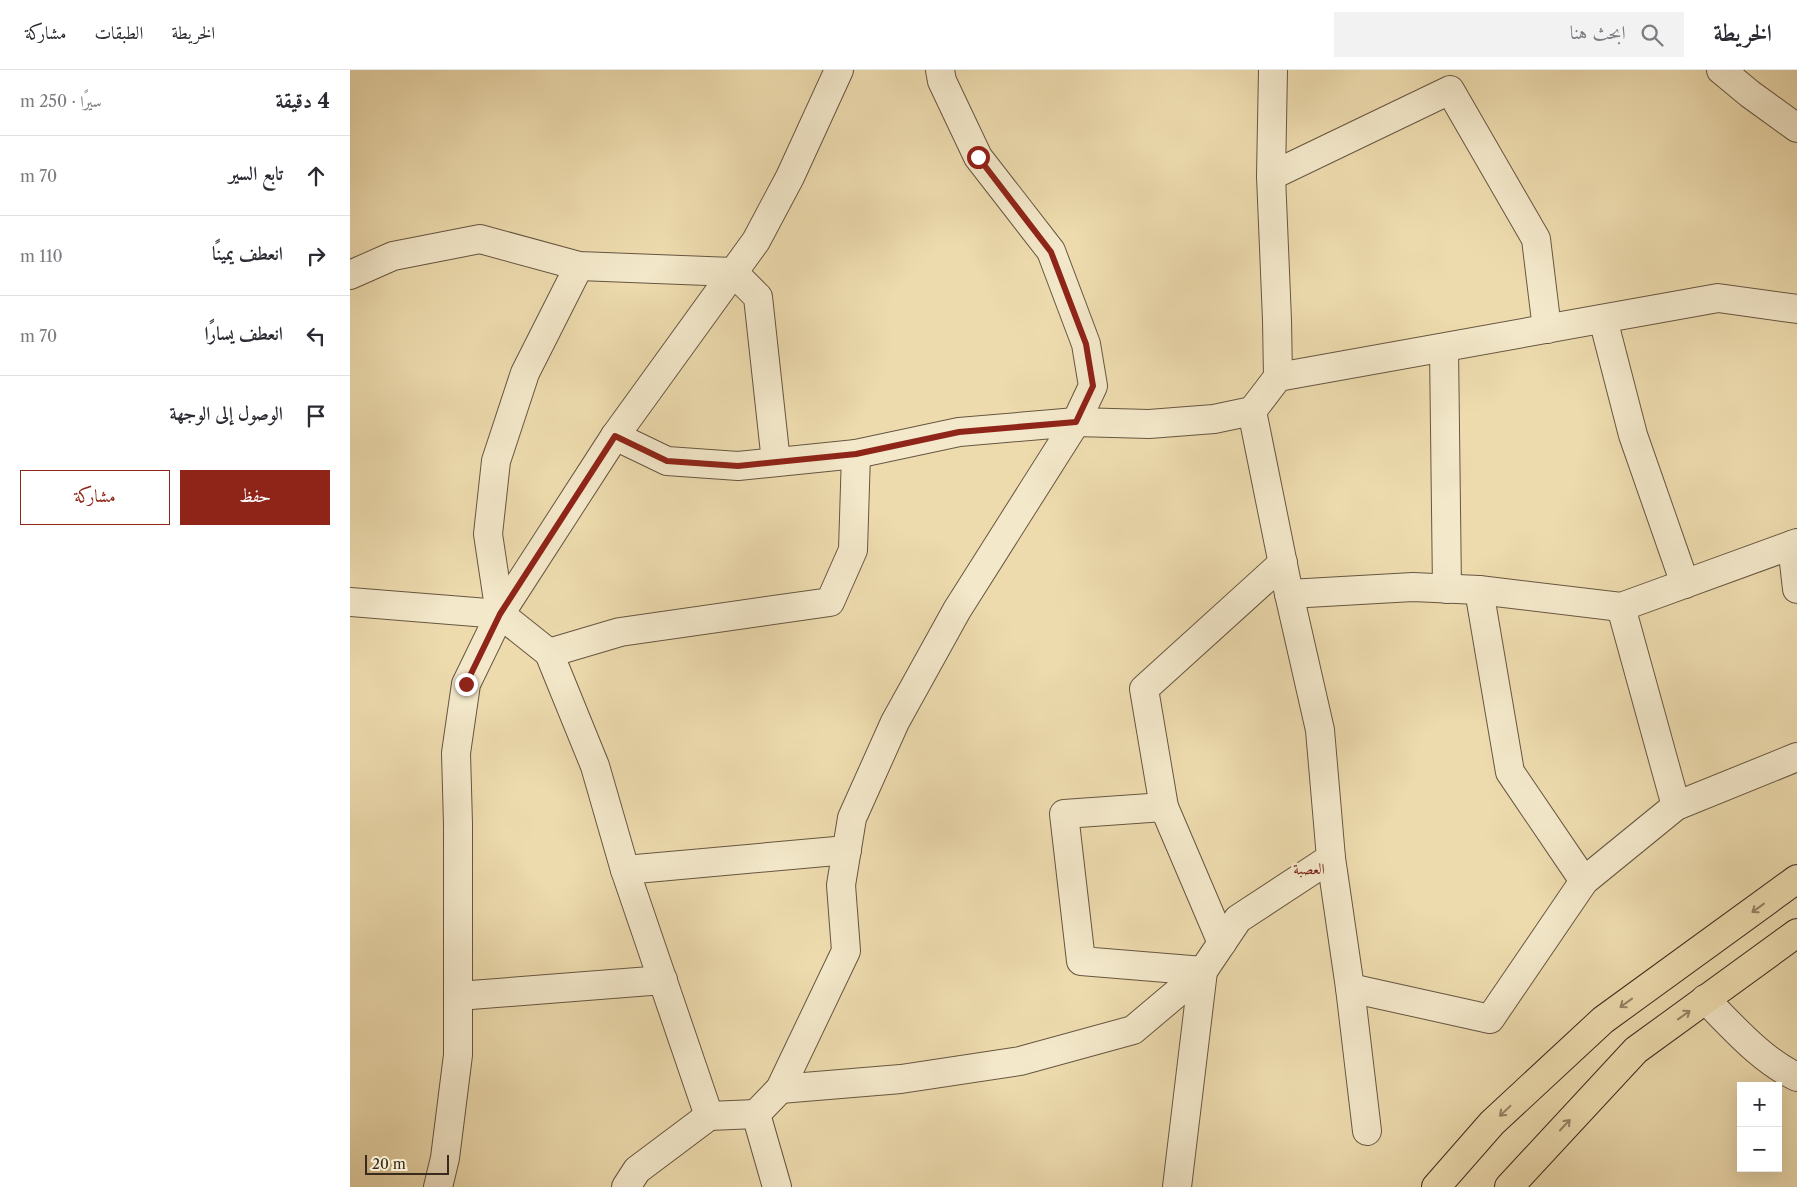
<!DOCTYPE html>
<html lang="ar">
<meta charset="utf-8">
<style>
body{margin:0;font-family:"Libre Caslon Text",Amiri,serif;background:#f2f2f3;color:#2b2b33;direction:rtl}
.controls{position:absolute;right:15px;bottom:15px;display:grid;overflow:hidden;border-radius:0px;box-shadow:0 5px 20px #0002}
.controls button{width:45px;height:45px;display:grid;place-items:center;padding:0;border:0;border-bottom:1px solid #e1e1e2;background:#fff;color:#2b2b33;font:25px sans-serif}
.scale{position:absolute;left:15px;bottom:12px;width:84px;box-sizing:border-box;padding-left:5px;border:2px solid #3a2a1d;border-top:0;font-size:14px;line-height:18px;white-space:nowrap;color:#3a2a1d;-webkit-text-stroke:4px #f3e8ca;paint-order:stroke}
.stop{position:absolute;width:15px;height:15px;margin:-11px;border:4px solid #8f2418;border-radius:50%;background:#fff}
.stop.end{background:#8f2418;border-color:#fff;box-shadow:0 1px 5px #0008}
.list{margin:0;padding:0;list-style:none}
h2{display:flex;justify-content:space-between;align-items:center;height:65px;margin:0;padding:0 20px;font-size:21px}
h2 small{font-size:16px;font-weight:400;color:#7c7c81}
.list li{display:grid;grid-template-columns:32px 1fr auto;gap:15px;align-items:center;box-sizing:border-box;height:80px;padding:0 20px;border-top:1px solid #e1e1e2}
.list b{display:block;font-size:19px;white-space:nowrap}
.list em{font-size:16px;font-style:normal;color:#7c7c81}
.actions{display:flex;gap:10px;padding:15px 20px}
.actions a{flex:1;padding:11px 0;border:1px solid #8f2418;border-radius:0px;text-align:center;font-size:18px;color:#8f2418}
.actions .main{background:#8f2418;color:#fff}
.icon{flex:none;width:28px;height:28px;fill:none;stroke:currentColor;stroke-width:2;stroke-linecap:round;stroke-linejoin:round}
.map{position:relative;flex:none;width:1447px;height:1117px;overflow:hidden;direction:ltr}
header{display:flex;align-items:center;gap:30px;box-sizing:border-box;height:70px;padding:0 25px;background:#fff;border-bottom:1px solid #e1e1e2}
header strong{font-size:24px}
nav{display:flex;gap:28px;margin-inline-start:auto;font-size:18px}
.search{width:350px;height:45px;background:#f2f2f3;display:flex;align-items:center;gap:12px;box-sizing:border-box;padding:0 18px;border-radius:0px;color:#7c7c81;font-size:19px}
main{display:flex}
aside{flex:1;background:#fff}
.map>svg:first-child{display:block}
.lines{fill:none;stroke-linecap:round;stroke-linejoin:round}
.minor-casing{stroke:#675641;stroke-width:30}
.major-casing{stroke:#3a2a1d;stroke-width:30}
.minor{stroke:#f3e8ca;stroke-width:28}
.major{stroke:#eddbae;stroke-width:28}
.oneway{stroke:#948266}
.route{stroke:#8f2418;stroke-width:6}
.labels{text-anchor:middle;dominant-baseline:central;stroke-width:5;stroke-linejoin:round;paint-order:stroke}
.neighbourhood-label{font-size:15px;fill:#7a1f14;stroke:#f3e8ca}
</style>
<header>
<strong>الخريطة</strong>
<div class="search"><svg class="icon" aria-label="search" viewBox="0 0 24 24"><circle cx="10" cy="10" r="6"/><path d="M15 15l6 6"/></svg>ابحث هنا</div>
<nav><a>الخريطة</a><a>الطبقات</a><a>مشاركة</a></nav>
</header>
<main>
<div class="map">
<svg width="1447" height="1117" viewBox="0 0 1447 1117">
<rect width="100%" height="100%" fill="#eddbae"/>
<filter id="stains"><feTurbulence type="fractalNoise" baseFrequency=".004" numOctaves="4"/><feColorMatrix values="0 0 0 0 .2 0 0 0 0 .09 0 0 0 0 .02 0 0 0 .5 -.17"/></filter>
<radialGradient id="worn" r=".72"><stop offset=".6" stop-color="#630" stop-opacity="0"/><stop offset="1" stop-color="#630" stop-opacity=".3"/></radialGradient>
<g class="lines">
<!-- minor casing -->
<g class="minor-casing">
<g id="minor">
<polyline points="1371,0 1400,24 1447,58"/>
<polyline points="921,106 1100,20 1186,169 1197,259"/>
<polyline points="0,205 43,186 130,169 229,196 383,202 408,227 426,392"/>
<polyline points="1253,249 1283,365 1335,514"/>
<polyline points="1094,278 1097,519"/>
<polyline points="928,307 1368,228 1447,239"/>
<polyline points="902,341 939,524 970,660 981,788 1000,918 1017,1061"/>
<polyline points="265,366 317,391 388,396 506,384 609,362 726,352 799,354 864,349 902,341 928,307 927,250 921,106 923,0"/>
<polyline points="1442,475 1447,519"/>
<polyline points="1129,520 1160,702 1234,811"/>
<polyline points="939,524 1063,517 1129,520 1271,537 1447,473"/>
<polyline points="0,532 150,544 199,583 245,696 275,800 359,1046 406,1044"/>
<polyline points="1271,537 1326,736"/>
<polyline points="150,544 138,464 146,391 175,303 229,196"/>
<polyline points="199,583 270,562 480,532 503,480 506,384"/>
<polyline points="814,737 714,744 731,891 853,901 827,1117"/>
<polyline points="275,800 497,780"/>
<polyline points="872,873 814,737 794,619 933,493"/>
<polyline points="1000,918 1140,949 1234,811 1326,736 1447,687"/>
<polyline points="108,926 313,910"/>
<path d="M1355 929C1383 957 1411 990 1447 1007"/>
<polyline points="430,1019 551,1009 670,991 783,960 853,901 888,849 981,788"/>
<polyline points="88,1117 95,1088 108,985 108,754 106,683 116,614 150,544 265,366 406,171 440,107 489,0"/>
<polyline points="276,1117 287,1100 359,1046"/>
<polyline points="427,1117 406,1044 430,1019 496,881 491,815 502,748 545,652 607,540 726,352 743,316 736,274 701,181 628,87 592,11 590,0"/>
</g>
</g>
<!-- major casing -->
<g class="major-casing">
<g id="major">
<polyline points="1086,1117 1142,1053 1253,950 1447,809"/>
<polyline points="1159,1117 1286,980 1447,863"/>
</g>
</g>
<!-- minor -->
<use href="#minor" class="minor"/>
<!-- major -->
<use href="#major" class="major"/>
</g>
<!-- one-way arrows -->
<defs><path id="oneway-shaft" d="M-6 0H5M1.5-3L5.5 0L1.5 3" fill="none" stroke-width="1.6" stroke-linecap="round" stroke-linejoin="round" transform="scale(1.25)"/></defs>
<g class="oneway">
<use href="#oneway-shaft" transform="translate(1408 838) rotate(144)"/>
<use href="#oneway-shaft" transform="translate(1276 933) rotate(144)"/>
<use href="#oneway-shaft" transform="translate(1334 945) rotate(-36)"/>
<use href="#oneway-shaft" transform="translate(1155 1041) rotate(137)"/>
<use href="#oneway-shaft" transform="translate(1215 1055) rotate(-47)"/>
</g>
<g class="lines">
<!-- route -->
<polyline class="route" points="116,614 150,544 265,366 317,391 388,396 506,384 609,362 726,352 743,316 736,274 701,182 628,87"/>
</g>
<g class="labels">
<!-- neighbourhood labels -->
<g class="neighbourhood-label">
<text x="959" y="798">العصبة</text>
</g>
</g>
<rect width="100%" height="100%" filter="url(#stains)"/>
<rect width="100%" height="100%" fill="url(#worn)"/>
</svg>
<div class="controls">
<button>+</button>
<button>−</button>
</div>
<div class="scale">20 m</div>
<div class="stop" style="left:628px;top:87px"></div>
<div class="stop end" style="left:116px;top:614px"></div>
</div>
<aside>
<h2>4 دقيقة<small>سيرًا · 250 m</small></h2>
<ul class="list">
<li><svg class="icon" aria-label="ahead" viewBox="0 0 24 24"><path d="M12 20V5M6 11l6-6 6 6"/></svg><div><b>تابع السير</b></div><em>70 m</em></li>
<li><svg class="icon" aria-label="right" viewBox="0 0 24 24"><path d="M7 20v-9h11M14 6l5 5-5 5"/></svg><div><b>انعطف يمينًا</b></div><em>110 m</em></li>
<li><svg class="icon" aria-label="left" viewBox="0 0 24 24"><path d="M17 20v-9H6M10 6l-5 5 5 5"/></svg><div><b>انعطف يسارًا</b></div><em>70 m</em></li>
<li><svg class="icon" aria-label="arrive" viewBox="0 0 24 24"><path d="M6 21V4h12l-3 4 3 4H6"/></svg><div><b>الوصول إلى الوجهة</b></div></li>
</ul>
<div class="actions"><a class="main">حفظ</a><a>مشاركة</a></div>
</aside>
</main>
